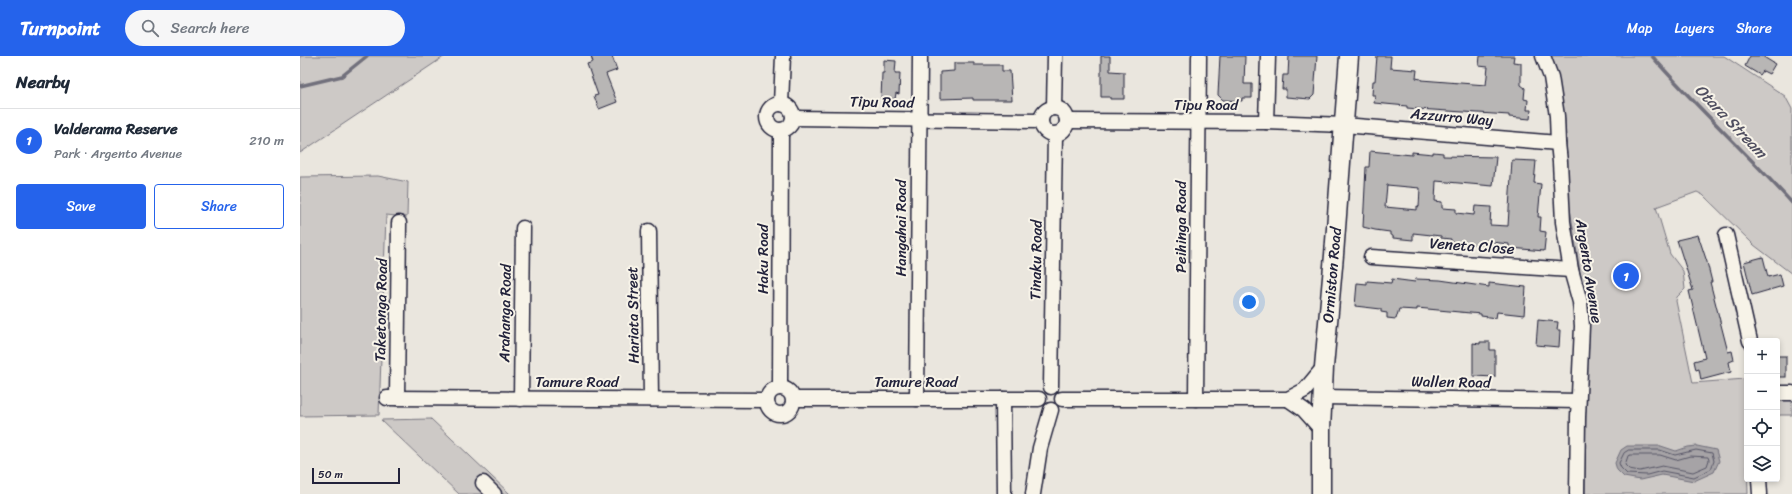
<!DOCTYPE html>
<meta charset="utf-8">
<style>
body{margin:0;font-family:Sriracha,sans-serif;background:#f6f6f7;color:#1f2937}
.controls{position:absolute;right:12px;bottom:12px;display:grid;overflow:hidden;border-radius:4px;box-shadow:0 2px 6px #0003}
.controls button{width:36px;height:36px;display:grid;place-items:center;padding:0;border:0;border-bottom:1px solid #e0e1e3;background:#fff;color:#1f2937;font:20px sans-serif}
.scale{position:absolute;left:12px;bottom:10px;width:88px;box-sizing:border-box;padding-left:4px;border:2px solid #22223b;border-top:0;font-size:11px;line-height:14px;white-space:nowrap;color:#22223b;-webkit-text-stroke:3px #f7f3e8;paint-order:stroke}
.you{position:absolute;left:949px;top:246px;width:14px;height:14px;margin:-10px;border:3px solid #fff;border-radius:50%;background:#1a73e8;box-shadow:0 0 0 6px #1a73e833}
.badge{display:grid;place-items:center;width:26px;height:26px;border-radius:50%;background:#2563eb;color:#fff;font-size:13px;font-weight:700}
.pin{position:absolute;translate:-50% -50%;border:2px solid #fff;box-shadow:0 1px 4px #0006}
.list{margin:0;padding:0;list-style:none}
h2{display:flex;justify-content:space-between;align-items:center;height:52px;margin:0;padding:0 16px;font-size:17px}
h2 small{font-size:13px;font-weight:400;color:#747a83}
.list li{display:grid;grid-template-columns:26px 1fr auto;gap:12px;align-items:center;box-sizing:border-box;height:64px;padding:0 16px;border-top:1px solid #e0e1e3}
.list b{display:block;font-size:15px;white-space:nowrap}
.list p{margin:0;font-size:13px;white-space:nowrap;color:#747a83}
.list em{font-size:13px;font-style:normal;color:#747a83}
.actions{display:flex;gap:8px;padding:12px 16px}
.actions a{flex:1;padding:9px 0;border:1px solid #2563eb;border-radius:4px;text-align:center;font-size:14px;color:#2563eb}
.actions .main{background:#2563eb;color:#fff}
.icon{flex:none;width:22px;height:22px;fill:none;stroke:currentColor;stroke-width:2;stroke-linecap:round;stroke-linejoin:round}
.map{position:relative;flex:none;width:1492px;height:438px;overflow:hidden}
header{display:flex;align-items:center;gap:24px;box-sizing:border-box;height:56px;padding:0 20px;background:#2563eb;color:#fff}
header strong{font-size:19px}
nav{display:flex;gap:22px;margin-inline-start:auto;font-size:14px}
.search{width:280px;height:36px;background:#f6f6f7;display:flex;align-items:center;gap:10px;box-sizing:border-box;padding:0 14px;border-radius:22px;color:#747a83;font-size:15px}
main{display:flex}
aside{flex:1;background:#fff}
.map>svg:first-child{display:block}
.green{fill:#cdc9c6;stroke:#787680}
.water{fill:#a6a3a6;stroke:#716f7b}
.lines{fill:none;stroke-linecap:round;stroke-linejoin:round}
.shore{stroke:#575666;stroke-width:1}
.stream{stroke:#716f7b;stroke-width:3.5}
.building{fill:#b8b6b5;stroke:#22223b;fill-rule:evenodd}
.minor-casing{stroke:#22223b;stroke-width:17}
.major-casing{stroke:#22223b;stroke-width:21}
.minor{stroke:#f7f3e8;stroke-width:14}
.major{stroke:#f7f3e8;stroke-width:18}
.labels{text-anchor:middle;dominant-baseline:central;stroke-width:4;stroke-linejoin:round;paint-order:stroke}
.street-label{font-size:15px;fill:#22223b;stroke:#f7f3e8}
.water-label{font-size:16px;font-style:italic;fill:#504f60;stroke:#f7f3e8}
</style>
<header>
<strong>Turnpoint</strong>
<div class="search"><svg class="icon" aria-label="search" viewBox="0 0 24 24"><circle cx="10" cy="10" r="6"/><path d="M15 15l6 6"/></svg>Search here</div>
<nav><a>Map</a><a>Layers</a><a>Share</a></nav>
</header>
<main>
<aside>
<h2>Nearby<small></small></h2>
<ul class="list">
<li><span class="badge">1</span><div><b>Valderama Reserve</b><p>Park · Argento Avenue</p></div><em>210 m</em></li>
</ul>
<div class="actions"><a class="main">Save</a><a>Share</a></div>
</aside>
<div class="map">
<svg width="1492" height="438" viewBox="0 0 1492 438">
<rect width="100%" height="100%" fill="#eae6de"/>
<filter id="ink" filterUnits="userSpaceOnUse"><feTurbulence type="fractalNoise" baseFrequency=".025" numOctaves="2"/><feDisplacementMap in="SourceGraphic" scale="8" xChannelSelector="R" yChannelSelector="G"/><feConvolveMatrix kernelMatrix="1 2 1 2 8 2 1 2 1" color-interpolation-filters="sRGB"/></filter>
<g filter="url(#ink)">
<!-- green -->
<g class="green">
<polygon points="0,0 145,0 0,97"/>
<polygon points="1251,0 1424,0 1485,40 1492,53 1492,218 1454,189 1403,139 1397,136 1356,151 1370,198 1383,215 1385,233 1377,241 1376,245 1393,327 1445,323 1448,438 1285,438 1286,324 1288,266 1269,146 1265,64"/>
<polygon points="78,120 108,126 107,161 86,159 79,359 0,360 0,121"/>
<polygon points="1480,341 1492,341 1492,359 1480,359 1477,362 1477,348"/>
<polygon points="131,363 210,438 159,438 81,364"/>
</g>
<!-- water -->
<polygon class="water" points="1327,390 1361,390 1376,395 1388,391 1397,390 1416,394 1419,405 1414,416 1394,425 1362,419 1340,424 1324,421 1317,414 1315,407 1321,394"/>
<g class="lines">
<!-- shore -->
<g class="shore">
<polygon points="1329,394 1360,394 1375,399 1396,394 1412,397 1414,405 1411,413 1394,421 1362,415 1347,419 1327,418 1321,412 1319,407 1324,397"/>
<polygon points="1331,399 1360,399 1376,404 1390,400 1408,401 1409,404 1407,410 1393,416 1362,410 1340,415 1329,413 1325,409 1328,400"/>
</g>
<!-- stream -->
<g class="stream">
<path d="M1352 0C1396 51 1447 97 1492 147"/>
<polyline points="0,30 42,20 67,0"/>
</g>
</g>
<!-- building -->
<g class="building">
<polygon points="291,0 312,0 317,14 306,18 317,46 299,53 294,40 298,39 287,8 293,6"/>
<polygon points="801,0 810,0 810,15 824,16 824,43 810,43 810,41 801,41"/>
<polygon points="920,0 945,0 944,28 952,28 952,42 942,42 942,45 923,44 918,39"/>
<polygon points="989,0 1017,0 1014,39 1010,43 986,41 986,33 982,33 983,19 988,19"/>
<polygon points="1077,0 1091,0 1090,12 1117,14 1116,22 1121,23 1121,24 1186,29 1188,11 1179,10 1180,0 1214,0 1213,6 1221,7 1221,29 1225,32 1224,43 1228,44 1227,54 1231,54 1230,63 1209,61 1209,59 1118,53 1107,52 1107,50 1074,47 1075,39 1072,39 1073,25 1075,25"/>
<polygon points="1450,0 1462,0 1475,8 1469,18 1463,15 1460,19 1445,10"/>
<polygon points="584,4 596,5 595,17 600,17 599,38 596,37 595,43 581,43 582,17 584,17"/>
<polygon points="654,7 674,7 674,9 702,9 702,15 710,15 712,44 673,44 673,42 640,43 640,16 654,15"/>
<path d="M1070 95 1112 99V96L1133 98V96L1143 97V100L1196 101 1193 130 1136 125 1135 145 1142 146V152L1156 153V157L1174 159 1175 150 1191 151 1190 169 1208 170 1212 104 1236 105 1234 127 1241 128 1238 161H1241L1240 175 1246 176 1244 195 1211 192 1209 191V188L1191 186V190L1151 186V183L1141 182V180L1113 177V184L1093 182V180L1090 179V176L1075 174 1063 171 1066 111H1069ZM1087 129 1120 132 1119 151 1117 150V154L1085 151Z"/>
<polygon points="1398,179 1407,206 1412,226 1410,226 1428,296 1432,295 1434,304 1429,306 1431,316 1401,324 1399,313 1396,314 1394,305 1405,302 1389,235 1393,234 1377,184"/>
<polygon points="1463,201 1468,221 1480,218 1483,230 1452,239 1444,206"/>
<polygon points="1092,223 1115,226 1116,223 1140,224 1189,231 1189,227 1226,231 1224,259 1197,256 1196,262 1181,260 1181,258 1117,252 1117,254 1099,253 1096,263 1087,262 1087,257 1081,256 1081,253 1055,250 1057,227 1067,228 1067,225 1091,227"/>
<polygon points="1238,264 1258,266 1257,274 1260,274 1259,291 1236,289"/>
<polygon points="1180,286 1190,286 1190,294 1195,294 1195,321 1173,320 1173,287 1180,288"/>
<rect x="1477" y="300" width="9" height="21"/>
</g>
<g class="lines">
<!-- minor casing -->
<g class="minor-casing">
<g id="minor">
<polyline points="1243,0 1251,21 1257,60 1258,87 1260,106 1263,166 1271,214 1280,246 1282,270 1278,361 1277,438"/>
<polyline points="481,48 483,0"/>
<circle cx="480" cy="61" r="13"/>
<polyline points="754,52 755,0"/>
<circle cx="754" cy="65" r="13"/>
<polyline points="493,62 741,65"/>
<polyline points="767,65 966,66 1044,69 1258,87"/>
<polyline points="966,66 968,0"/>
<polyline points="349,175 351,343"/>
<polyline points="1426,179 1450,285"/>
<polyline points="1071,201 1271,214"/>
<polyline points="751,331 755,78"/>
<polyline points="480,332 481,74"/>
<circle cx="480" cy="345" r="13"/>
<polyline points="1477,337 1492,337"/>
<polyline points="1023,341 1278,345"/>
<polyline points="87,342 467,344"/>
<polyline points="97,342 99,167"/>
<polyline points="221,343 223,172"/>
<polyline points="493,343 739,343"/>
<polyline points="617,343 620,0"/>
<polyline points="703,343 704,438"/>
<polyline points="762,343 988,343 1005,334 1024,311"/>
<polyline points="896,343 899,0"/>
<polyline points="988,343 1004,354 1021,373"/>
<polyline points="1459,423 1460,438"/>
<polyline points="183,427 194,438"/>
<polyline points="733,438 740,392 751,354"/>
</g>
</g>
<!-- major casing -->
<g class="major-casing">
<polyline id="major" points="1021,438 1021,373 1024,311 1034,199 1049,0"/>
</g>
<!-- minor -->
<use href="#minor" class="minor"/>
<!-- major -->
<use href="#major" class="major"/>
</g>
</g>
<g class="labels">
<!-- street labels -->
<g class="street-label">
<text transform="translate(582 46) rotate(1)">Tipu Road</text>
<text x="906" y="49">Tipu Road</text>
<text transform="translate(1152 61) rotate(5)">Azzurro Way</text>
<text transform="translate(881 171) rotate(-90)">Peihinga Road</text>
<text transform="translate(601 172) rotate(-90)">Hangahai Road</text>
<text transform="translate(1172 190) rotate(4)">Veneta Close</text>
<text transform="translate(463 203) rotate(-90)">Haku Road</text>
<text transform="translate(736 204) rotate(-89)">Tinaku Road</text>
<text transform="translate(1289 215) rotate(81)">Argento Avenue</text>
<text transform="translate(1032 219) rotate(-85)">Ormiston Road</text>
<text transform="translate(81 254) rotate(-89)">Taketonga Road</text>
<text transform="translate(205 257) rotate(-89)">Arahanga Road</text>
<text transform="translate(333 259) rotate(-91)">Hariata Street</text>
<text x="277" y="326">Tamure Road</text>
<text x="616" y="326">Tamure Road</text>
<text transform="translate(1151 326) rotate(1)">Wallen Road</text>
</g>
<!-- water labels -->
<g class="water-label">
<text transform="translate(1431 65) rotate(46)">Otara Stream</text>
</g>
</g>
</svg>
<div class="controls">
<button>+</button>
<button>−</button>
<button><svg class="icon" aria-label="locate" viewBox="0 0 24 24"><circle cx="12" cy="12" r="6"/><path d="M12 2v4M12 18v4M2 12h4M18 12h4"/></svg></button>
<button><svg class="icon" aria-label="layers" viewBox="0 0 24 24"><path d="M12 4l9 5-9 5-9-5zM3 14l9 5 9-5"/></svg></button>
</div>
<div class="scale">50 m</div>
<div class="you"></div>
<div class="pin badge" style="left:1326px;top:220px">1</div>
</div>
</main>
